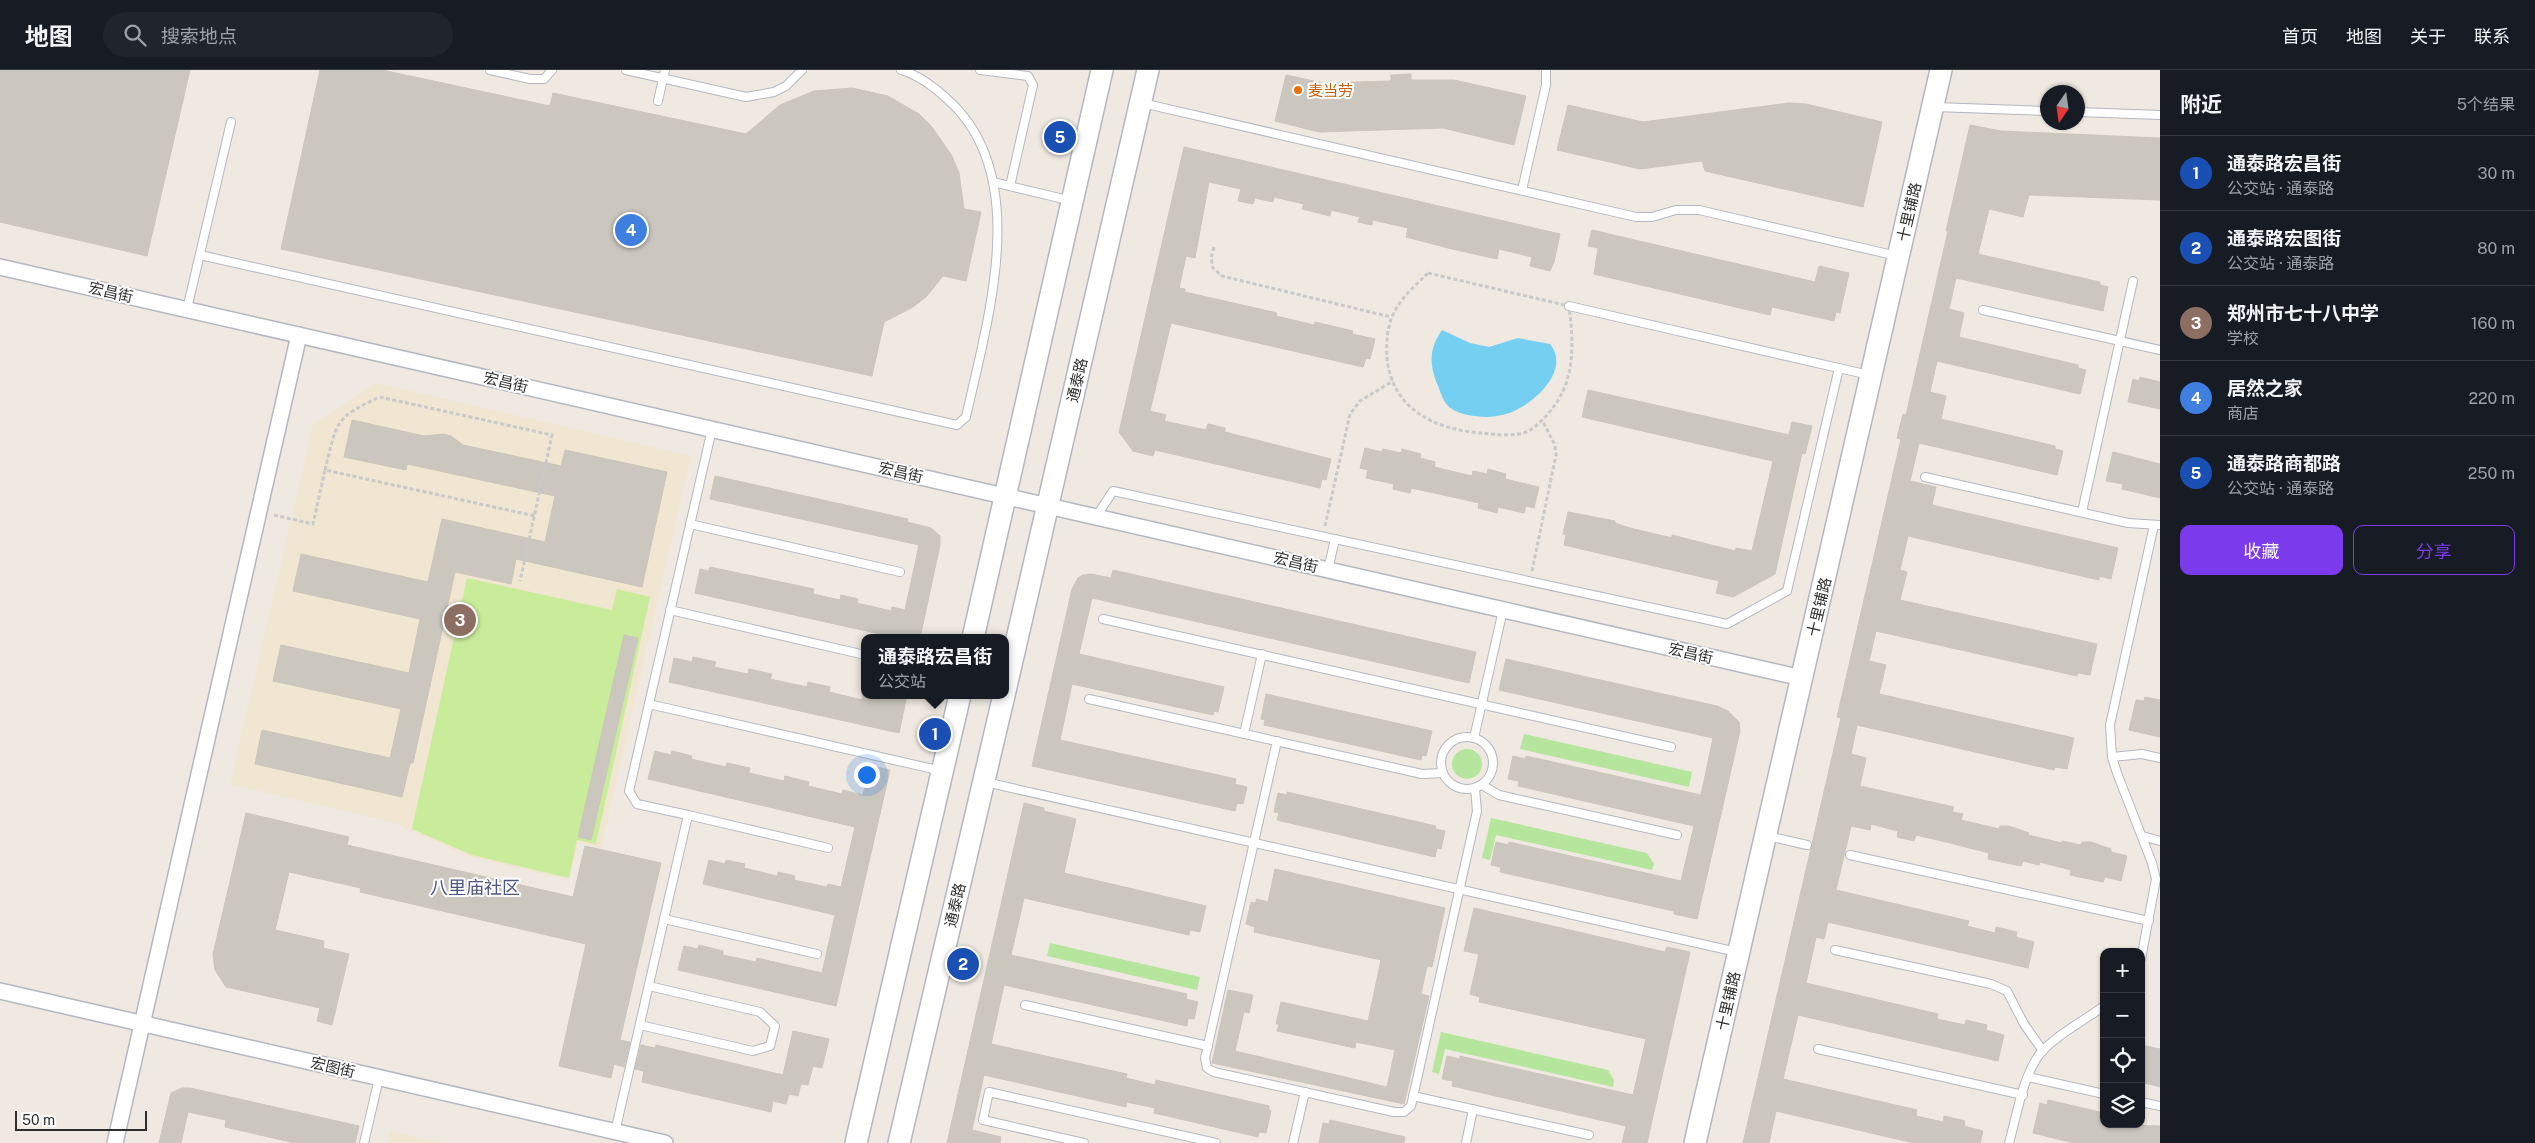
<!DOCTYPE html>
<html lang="zh">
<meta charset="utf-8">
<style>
body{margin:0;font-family:"Public Sans","Noto Sans SC",sans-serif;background:#20242c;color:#f1f3f6}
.controls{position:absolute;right:15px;bottom:15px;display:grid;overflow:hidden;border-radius:10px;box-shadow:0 1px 4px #0004}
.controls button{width:45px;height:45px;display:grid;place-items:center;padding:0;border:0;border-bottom:1px solid #363941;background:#171b24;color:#f1f3f6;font:25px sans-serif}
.compass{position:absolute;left:2040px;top:15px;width:45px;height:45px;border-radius:50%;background:#171b24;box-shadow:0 1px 4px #0004;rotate:193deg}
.scale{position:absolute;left:15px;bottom:12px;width:132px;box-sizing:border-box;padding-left:5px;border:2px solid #2e2e2e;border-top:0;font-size:14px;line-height:18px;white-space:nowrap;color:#2e2e2e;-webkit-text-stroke:4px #fff;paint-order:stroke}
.you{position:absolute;left:866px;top:704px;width:18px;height:18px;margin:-12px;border:4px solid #fff;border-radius:50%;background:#1a73e8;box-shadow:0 0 0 8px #1a73e833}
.badge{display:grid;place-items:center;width:32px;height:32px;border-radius:50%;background:#7c3aed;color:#fff;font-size:16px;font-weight:700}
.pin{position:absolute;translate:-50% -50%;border:2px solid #fff;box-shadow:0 1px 5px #0006}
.popup{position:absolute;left:861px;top:564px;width:148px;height:65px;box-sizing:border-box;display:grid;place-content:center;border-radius:10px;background:#171b24;filter:drop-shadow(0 1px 4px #0005);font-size:16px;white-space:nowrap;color:#9ea1a6}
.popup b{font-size:19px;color:#f1f3f6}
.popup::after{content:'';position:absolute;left:50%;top:100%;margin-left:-10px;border:10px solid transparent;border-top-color:#171b24}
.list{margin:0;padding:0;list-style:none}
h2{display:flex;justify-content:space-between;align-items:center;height:65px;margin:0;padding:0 20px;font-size:21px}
h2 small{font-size:16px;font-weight:400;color:#9ea1a6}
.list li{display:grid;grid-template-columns:32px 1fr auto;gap:15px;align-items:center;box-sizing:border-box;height:75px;padding:0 20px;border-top:1px solid #363941}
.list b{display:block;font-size:19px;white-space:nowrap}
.list p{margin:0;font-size:16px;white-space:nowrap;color:#9ea1a6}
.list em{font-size:16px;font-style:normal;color:#9ea1a6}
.actions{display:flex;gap:10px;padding:15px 20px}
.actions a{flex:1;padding:11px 0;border:1px solid #7c3aed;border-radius:10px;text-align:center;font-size:18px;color:#7c3aed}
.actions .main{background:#7c3aed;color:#fff}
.icon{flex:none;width:28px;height:28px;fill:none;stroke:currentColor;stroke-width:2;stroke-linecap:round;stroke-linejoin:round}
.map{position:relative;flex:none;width:2160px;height:1073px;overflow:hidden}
header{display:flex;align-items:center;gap:30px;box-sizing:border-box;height:70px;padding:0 25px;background:#171b24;border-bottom:1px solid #363941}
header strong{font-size:24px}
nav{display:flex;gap:28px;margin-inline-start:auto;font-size:18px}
.search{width:350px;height:45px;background:#20242c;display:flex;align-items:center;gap:12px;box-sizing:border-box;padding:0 18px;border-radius:28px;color:#9ea1a6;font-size:19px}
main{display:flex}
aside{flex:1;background:#171b24}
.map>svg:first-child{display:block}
.education{fill:#f0e6d1}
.green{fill:#b6e59e}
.pitch{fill:#c9ec9a}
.water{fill:#75cff0}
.building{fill:#cbc7bf;stroke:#cbc5ba}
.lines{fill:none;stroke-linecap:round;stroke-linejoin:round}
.lane-casing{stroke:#b4b7c1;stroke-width:10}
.street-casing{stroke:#b4b7c1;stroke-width:18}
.secondary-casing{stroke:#b4b7c1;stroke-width:24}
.path{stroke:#c9c9c9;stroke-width:3;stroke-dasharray:4 2.5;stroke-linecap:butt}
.lane{stroke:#fff;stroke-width:8}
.street{stroke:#fff;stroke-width:15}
.secondary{stroke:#fff;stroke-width:21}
.food-dot{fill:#e8710a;stroke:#fff;stroke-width:2}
.labels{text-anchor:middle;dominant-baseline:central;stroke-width:4;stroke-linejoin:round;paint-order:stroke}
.food-label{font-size:15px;fill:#c56008;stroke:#fff;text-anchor:start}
.street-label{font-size:15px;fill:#2e2e2e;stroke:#fff}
.quarter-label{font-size:18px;fill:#4d5680;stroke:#fff}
</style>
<header>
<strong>地图</strong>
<div class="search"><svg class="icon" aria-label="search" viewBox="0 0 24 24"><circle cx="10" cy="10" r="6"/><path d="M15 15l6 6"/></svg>搜索地点</div>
<nav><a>首页</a><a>地图</a><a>关于</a><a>联系</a></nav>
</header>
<main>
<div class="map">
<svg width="2160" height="1073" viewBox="0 0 2160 1073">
<rect width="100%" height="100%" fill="#efe9e1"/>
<!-- education -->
<g class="education">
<polygon points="376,313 691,386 601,778 578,773 569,810 470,787 392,752 230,714 313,355"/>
<polygon points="390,1061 442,1073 388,1073"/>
</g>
<!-- green -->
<g class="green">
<polygon points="1524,664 1692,702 1689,717 1520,679"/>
<circle cx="1467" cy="694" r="15"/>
<polygon points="1491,748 1647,783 1654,794 1652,800 1496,765 1490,790 1482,788"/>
<polygon points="1050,873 1200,907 1197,920 1047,886"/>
<polygon points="1441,962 1608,1000 1614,1010 1613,1017 1445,979 1439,1004 1432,1002"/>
</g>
<!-- pitch -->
<polygon class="pitch" points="467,508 612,540 617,519 650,527 596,774 577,770 569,808 472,785 412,759"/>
<!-- water -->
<path class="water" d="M1442 260 1470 273 1489 277 1518 268 1550 274C1573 302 1528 340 1502 345 1490 348 1479 347 1468 345 1459 343 1450 340 1445 332 1441 326 1439 317 1436 311 1429 292 1430 277 1442 260Z"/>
<!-- building -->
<g class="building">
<polygon points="0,0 190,0 147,186 0,152"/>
<polygon points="320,0 382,0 550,36 553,23 746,64 780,35 814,21 852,18 888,26 919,44 932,57 952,86 959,103 964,139 981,142 966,211 943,206 926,227 913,237 884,252 872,306 281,179"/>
<polygon points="1411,4 1411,10 1454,10 1526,26 1514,75 1443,58 1319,62 1275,51 1286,5 1323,13 1391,11 1391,5"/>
<polygon points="1789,33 1806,34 1882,52 1863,137 1705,101 1702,91 1640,99 1557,80 1568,35 1643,52"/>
<polygon points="1970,55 2001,61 2160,68 2160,130 2029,125 2023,147 1989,139 1978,184 2100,212 2100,215 2108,217 2103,241 1956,208 1949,239 1964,243 1959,267 2078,295 2078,298 2086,300 2080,324 1937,291 1930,322 1946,326 1941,349 2055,376 2055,379 2063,381 2057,405 1919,373 1910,411 1936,417 1932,435 2118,478 2111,509 2099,506 2099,510 1908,466 1900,500 1907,502 1900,530 2097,574 2090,605 2078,603 2077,606 1876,561 1869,591 1886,595 1879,624 2074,668 2067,699 2055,697 2054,700 1857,655 1851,684 1866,688 1860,716 1954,737 1952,742 1963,744 1961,750 1999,759 2000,756 2009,756 2029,763 2028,765 2062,773 2062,771 2081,775 2082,772 2091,772 2111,779 2111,782 2127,786 2121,811 2105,807 2103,812 2070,805 2071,800 2040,792 2039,795 2023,791 2021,796 1988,789 1989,783 1946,772 1916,765 1914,771 1897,767 1898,761 1871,754 1870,760 1851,756 1836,820 1969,851 1967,856 1995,863 1996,857 2017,862 2016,867 2034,872 2028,898 1828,852 1824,869 1816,867 1806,913 1938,944 1937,949 1965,955 1966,950 1987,955 1986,960 2004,965 1998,991 1798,945 1783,1009 1917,1040 1916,1046 1943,1052 1944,1046 1965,1051 1964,1056 1983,1061 1980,1073 1914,1073 1776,1041 1769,1073 1743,1073 1841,648 1837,647 1901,369 1897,368 1903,344 1906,345 1948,161 1946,161"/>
<polygon points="1184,77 1560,164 1554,192 1550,201 1530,196 1532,187 1499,179 1497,189 1452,179 1406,167 1408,158 1373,150 1372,155 1358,152 1360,147 1331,140 1330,146 1302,139 1304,134 1274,127 1273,132 1255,128 1253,134 1238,131 1241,119 1209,112 1195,188 1186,186 1179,218 1185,219 1185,222 1277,243 1276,246 1314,255 1315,252 1353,261 1352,264 1375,269 1370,289 1366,288 1363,297 1171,253 1150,341 1166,345 1164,351 1206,360 1208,354 1225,358 1225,362 1331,389 1326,410 1322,409 1320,418 1155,380 1153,386 1133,381 1119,362"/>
<polygon points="1592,160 1815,212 1819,196 1849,203 1840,243 1836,242 1834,251 1772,237 1770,245 1594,204 1598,178 1588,176"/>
<polygon points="2140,307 2160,312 2160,339 2128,332 2133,309 2139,311"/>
<polygon points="1588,320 1789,365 1792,352 1812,356 1805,384 1802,383 1775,504 1733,527 1716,523 1719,511 1564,475 1566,465 1563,464 1568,442 1615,451 1615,453 1630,458 1672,468 1672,465 1735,481 1736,478 1752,481 1773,391 1582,347"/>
<polygon points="352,350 424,366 444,364 451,366 463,375 561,396 565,380 667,402 642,517 516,489 511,514 455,502 413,693 410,693 402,727 255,694 262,660 390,688 401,639 273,611 281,575 409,603 420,549 293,521 301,484 428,512 442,449 545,472 555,426 407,394 406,400 344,387"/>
<polygon points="1365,378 1382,382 1383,379 1401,383 1402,379 1421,384 1420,388 1435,392 1434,397 1472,406 1473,401 1487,404 1488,399 1506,404 1505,409 1539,417 1534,438 1526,436 1524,443 1498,437 1497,443 1478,438 1479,433 1439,424 1411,418 1410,423 1393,419 1394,414 1366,408 1368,400 1360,398"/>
<polygon points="2113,382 2160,394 2160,428 2122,419 2123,414 2106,411"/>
<polygon points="715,406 908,449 907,452 931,458 940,466 940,475 920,568 898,568 695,523 700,499 709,501 710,497 814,519 813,524 840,530 841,525 858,529 857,533 891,541 892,537 905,540 919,475 710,429"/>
<polygon points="1113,500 1476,582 1469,613 1092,528 1079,584 1224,617 1218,642 1214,641 1213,645 1072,614 1060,670 1236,709 1235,714 1247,717 1243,734 1237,733 1235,741 1032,696 1072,519 1078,508 1083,505 1091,504 1111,508"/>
<polygon points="624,565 638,568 591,770 578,767"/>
<polygon points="693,587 716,592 714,597 748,604 749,599 772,604 770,609 807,617 808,612 830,617 829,622 862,630 863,624 886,629 887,625 907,625 899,663 669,612 674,588 692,592"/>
<polygon points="1506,589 1717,636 1728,641 1739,652 1740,661 1697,849 1674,844 1674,841 1500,802 1501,797 1491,795 1496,772 1508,775 1509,772 1681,811 1694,756 1518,716 1519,711 1508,709 1513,686 1526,689 1526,686 1701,725 1713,668 1499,620"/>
<polygon points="1266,624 1432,661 1426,686 1422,685 1421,690 1264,655 1265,650 1261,649"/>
<polygon points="2145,627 2160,630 2160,667 2129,660 2136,630 2144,631"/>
<polygon points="655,681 671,685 672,681 692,686 691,689 726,697 727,693 750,698 749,703 784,711 785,706 809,712 808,716 842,724 843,720 863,725 869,695 890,700 836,936 678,900 684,876 698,879 699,875 723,881 723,885 756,892 757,888 822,903 835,845 703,814 709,790 725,794 726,790 745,794 744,798 777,806 778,802 795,806 794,810 827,817 828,814 841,817 855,757 648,709"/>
<polygon points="1287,722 1436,756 1435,759 1445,761 1441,779 1437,778 1435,787 1277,750 1279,743 1274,742 1278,723 1287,725"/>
<polygon points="1024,733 1044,738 1044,741 1076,749 1064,803 1206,836 1200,862 1190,860 1189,865 1024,828 1011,885 1187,924 1186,929 1198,932 1194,949 1188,948 1187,956 1004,915 991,974 1127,1004 1126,1008 1155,1015 1156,1010 1269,1036 1269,1040 1271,1041 1266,1063 1259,1062 1258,1067 1154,1043 1155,1038 1127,1032 1126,1037 984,1005 972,1060 1001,1067 1000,1073 947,1073"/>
<polygon points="246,743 349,767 347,775 573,827 585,776 661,793 620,970 630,972 624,997 614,994 611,1008 559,996 586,874 360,822 361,818 289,802 275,860 324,871 323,878 349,884 332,955 317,951 320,938 226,917 215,900 213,884"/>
<polygon points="1275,799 1445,838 1432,897 1427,896 1421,924 1429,926 1404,1034 1212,993 1228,920 1253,925 1249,943 1244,942 1235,981 1387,1017 1395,980 1356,972 1355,978 1277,961 1279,954 1276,954 1281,932 1368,951 1381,890 1254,862 1255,857 1246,854 1251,832 1256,833 1256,829 1268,832"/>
<polygon points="1474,838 1665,882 1667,877 1690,882 1647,1073 1622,1073 1626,1056 1452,1016 1453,1011 1442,1009 1447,986 1460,989 1460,986 1633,1025 1646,969 1479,932 1480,927 1470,924 1479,884 1464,881"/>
<polygon points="793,961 829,969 822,998 813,996 808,1015 801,1014 798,1026 789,1024 786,1034 773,1031 771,1042 642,1012 644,1001 635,999 641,975 655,978 656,975 783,1005"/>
<polygon points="2141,975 2160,979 2160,1017 2141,1012"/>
<polygon points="182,1018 190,1018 359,1056 355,1073 295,1073 225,1057 226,1050 188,1042 181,1073 159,1073 171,1023"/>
<polygon points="2048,1030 2104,1043 2104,1054 2160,1056 2160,1073 2074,1073 2033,1063 2040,1033 2047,1035"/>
<polygon points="1330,1050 1405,1067 1404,1073 1319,1073 1323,1053 1329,1054"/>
</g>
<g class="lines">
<!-- lane casing -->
<g class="lane-casing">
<g id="lane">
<polyline points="490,0 530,9 544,9 552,0"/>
<polyline points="626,0 746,27 774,22 786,16 802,0"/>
<polyline points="980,0 1028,6 1033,15 1010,116"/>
<polyline points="658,31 665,0"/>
<polyline points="1142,33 1636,147 1652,147 1676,140 1699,140 1897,186"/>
<polyline points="1935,37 2048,41"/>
<polyline points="2078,42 2160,45"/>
<polyline points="993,112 1072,131"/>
<polyline points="1522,120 1546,15 1546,0"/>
<path d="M200 185 957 355 966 347C987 251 1034 104 946 28 933 16 918 5 901 0"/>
<polyline points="1569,236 1869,305"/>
<polyline points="187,239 231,52"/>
<polyline points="1983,240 2160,280"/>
<polyline points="1925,407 2128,453 2160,455"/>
<polyline points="2082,442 2133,211"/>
<polyline points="1096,447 1113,421 1727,554 1787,521 1839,298"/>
<polyline points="690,454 900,502"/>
<polyline points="1328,500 1335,469"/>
<polyline points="670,540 865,585"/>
<polyline points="1103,549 1671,677"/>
<polyline points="1089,629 1422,704 1443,703"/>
<polyline points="649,634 942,701"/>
<polyline points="1244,664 1262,584"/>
<circle cx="1467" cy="693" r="26"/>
<polyline points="1474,668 1503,540"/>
<polyline points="1277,671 1205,988 1207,998 1214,1002 1394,1042 1404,1042 1411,1036 1477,741 1475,719"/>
<polyline points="2112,687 2142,684 2160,688"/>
<polyline points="985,712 1737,882"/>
<polyline points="1482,715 1499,725 1677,765"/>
<polyline points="688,745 828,778"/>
<polyline points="1767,766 1807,775"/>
<polyline points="2142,766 2160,771"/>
<polyline points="1850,785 2149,851"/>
<polyline points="664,849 817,884"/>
<polyline points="1835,880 1991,914 2007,921 2024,954 2043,981"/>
<polyline points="2141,889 2156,809 2152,793 2117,703 2112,687 2110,655 2154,455"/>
<polyline points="1025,935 1208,976"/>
<polyline points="640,955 753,981 770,976 775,956 760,942 649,916"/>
<polyline points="1818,979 2023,1025"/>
<polyline points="2028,1007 2104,1024"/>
<polyline points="1413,1026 1589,1065"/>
<polyline points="2141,1032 2160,1036"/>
<polyline points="615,1062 688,745 637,734 629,721 712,359"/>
<polyline points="364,1073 379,1008"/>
<polyline points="1084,1073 983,1050 989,1022 1216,1073"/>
<polyline points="1293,1073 1305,1022"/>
<polyline points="1466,1073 1473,1039"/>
<path d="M2009 1073C2017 1045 2022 1009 2039 985 2053 967 2085 950 2104 936"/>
</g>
</g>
<!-- street casing -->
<g class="street-casing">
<g id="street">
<polyline points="0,197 1802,608"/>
<polyline points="0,921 665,1073"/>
<polyline points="115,1073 299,265"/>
</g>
</g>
<!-- secondary casing -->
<g class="secondary-casing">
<g id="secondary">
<polyline points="973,568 1102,0"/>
<polyline points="1005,621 1148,0"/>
<polyline points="856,1073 960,625"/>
<polyline points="899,1073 1004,625"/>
<polyline points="1695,1073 1941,0"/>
</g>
</g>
<!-- path -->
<g class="path">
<polyline points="1214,177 1211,188 1213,198 1222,206 1391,247"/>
<path d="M1428 203 1569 236C1574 276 1576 314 1546 346 1540 352 1534 359 1526 362 1512 367 1495 364 1480 363 1434 359 1392 339 1387 288 1386 275 1387 259 1392 247 1399 229 1415 216 1428 203Z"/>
<path d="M325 400C337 353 333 348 380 327L552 365 520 511"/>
<polyline points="274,445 313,454 325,400 535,446"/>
<polyline points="1325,456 1350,344 1360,331 1393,311"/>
<polyline points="1532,501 1556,385 1555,375 1542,350"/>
</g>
<!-- lane -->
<use href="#lane" class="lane"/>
<!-- street -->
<use href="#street" class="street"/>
<!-- secondary -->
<use href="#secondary" class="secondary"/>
</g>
<!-- markers -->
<circle class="food-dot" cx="1298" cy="20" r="5"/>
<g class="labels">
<!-- food labels -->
<g class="food-label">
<text x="1308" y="20">麦当劳</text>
</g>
<!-- street labels -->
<g class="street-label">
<text transform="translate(1909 142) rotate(-77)">十里铺路</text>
<text transform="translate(111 222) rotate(13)">宏昌街</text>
<text transform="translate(1077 310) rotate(-77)">通泰路</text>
<text transform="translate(506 312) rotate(13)">宏昌街</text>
<text transform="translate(901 402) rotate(13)">宏昌街</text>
<text transform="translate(1296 492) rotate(13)">宏昌街</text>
<text transform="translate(1819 537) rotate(-77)">十里铺路</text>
<text transform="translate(1691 583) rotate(13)">宏昌街</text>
<text transform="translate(955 835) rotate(-77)">通泰路</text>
<text transform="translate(1728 931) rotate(-77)">十里铺路</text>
<text transform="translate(333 997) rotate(13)">宏图街</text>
</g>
<!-- quarter labels -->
<g class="quarter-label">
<text x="475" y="817">八里庙社区</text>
</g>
</g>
</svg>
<div class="controls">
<button>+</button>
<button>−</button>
<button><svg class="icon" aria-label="locate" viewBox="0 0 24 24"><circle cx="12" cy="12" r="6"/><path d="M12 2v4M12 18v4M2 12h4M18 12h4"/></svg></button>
<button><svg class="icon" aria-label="layers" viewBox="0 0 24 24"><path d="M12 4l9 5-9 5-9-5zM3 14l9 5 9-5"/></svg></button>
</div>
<svg class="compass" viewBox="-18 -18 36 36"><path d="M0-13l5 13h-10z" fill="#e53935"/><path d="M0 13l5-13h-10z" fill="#9ea1a6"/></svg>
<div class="scale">50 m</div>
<div class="you"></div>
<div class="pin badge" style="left:935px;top:664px;background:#1a4fb4">1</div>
<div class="popup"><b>通泰路宏昌街</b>公交站</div>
<div class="pin badge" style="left:963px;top:894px;background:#1a4fb4">2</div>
<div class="pin badge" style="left:460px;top:550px;background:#8d6e63">3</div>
<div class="pin badge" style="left:631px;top:160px;background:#3f7fe0">4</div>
<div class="pin badge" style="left:1060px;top:67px;background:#1a4fb4">5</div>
</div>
<aside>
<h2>附近<small>5个结果</small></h2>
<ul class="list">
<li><span class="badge" style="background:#1a4fb4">1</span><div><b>通泰路宏昌街</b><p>公交站 · 通泰路</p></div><em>30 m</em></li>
<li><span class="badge" style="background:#1a4fb4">2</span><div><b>通泰路宏图街</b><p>公交站 · 通泰路</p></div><em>80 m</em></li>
<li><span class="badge" style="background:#8d6e63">3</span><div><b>郑州市七十八中学</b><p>学校</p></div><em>160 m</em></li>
<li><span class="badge" style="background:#3f7fe0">4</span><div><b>居然之家</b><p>商店</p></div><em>220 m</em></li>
<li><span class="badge" style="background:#1a4fb4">5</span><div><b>通泰路商都路</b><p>公交站 · 通泰路</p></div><em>250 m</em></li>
</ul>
<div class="actions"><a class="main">收藏</a><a>分享</a></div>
</aside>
</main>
